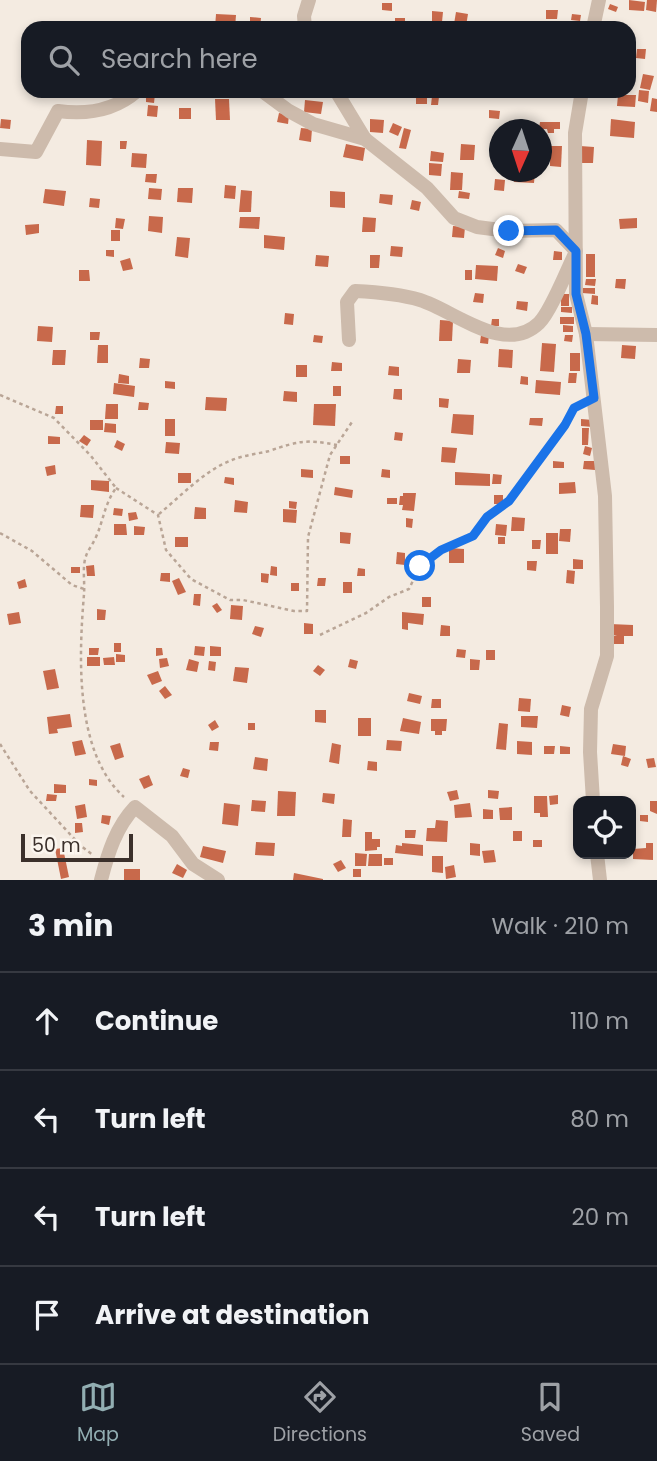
<!DOCTYPE html>
<meta charset="utf-8">
<style>
body{margin:0;font-family:Poppins,sans-serif;background:#20242c;color:#f1f3f6}
.controls{position:absolute;right:21px;bottom:21px;display:grid;overflow:hidden;border-radius:14px;box-shadow:0 4px 10px #0003}
.controls button{width:63px;height:63px;display:grid;place-items:center;padding:0;border:0;border-bottom:2px solid #363941;background:#171b24;color:#f1f3f6;font:35px sans-serif}
.compass{position:absolute;left:489px;top:119px;width:63px;height:63px;border-radius:50%;background:#171b24;box-shadow:0 4px 10px #0003;rotate:183deg}
.scale{position:absolute;left:21px;bottom:18px;width:112px;box-sizing:border-box;padding-left:7px;border:4px solid #3b302b;border-top:0;font-size:19px;line-height:24px;white-space:nowrap;color:#3b302b;-webkit-text-stroke:5px #fbf5ee;paint-order:stroke}
.stop{position:absolute;width:21px;height:21px;margin:-16px;border:5px solid #1a73e8;border-radius:50%;background:#fff}
.stop.end{background:#1a73e8;border-color:#fff;box-shadow:0 2px 7px #0008}
.list{margin:0;padding:0;list-style:none}
h2{display:flex;justify-content:space-between;align-items:center;height:91px;margin:0;padding:0 28px;font-size:30px}
h2 small{font-size:23px;font-weight:400;color:#9ea1a6}
.list li{display:grid;grid-template-columns:46px 1fr auto;gap:21px;align-items:center;box-sizing:border-box;height:98px;padding:0 28px;border-top:2px solid #363941}
.list b{display:block;font-size:26px;white-space:nowrap}
.list em{font-size:23px;font-style:normal;color:#9ea1a6}
.icon{flex:none;width:38px;height:38px;fill:none;stroke:currentColor;stroke-width:2;stroke-linecap:round;stroke-linejoin:round}
.map{position:relative;flex:none;width:657px;height:880px;overflow:hidden}
.search{position:absolute;background:#171b24;box-shadow:0 4px 10px #0003;left:21px;right:21px;top:21px;height:77px;display:flex;align-items:center;gap:18px;box-sizing:border-box;padding:0 24px;border-radius:21px;color:#9ea1a6;font-size:26px}
.sheet{height:483px;background:#171b24}
nav{display:flex;justify-content:space-around;align-items:center;box-sizing:border-box;height:98px;border-top:2px solid #363941;background:#171b24;font-size:19px;color:#9ea1a6}
nav a{display:grid;justify-items:center;gap:4px}
nav .on{color:#92aeb2}
.map>svg:first-child{display:block}
.building{fill:#c8694b}
.lines{fill:none;stroke-linecap:round;stroke-linejoin:round}
.path{stroke:#b9a596;stroke-width:2.5;stroke-dasharray:3.5 3.5;stroke-linecap:butt}
.street{stroke:#cdbbac;stroke-width:14}
.route{stroke:#1a73e8;stroke-width:9}
</style>
<div class="map">
<svg width="657" height="880" viewBox="0 0 657 880">
<rect width="100%" height="100%" fill="#f4ebe1"/>
<!-- building -->
<g class="building">
<polygon points="629,0 645,2 644,11 629,10"/>
<polygon points="647,0 657,0 656,12 646,10"/>
<polygon points="382,3 392,3 392,11 382,10"/>
<polygon points="610,4 618,7 616,12 608,9"/>
<polygon points="546,10 558,10 557,19 546,19"/>
<polygon points="432,11 443,12 442,22 432,21"/>
<polygon points="456,12 468,14 466,26 454,24"/>
<polygon points="216,14 236,15 235,28 215,28"/>
<polygon points="572,14 581,15 580,21 571,20"/>
<polygon points="250,17 261,18 260,28 250,27"/>
<rect x="395" y="18" width="10" height="8"/>
<polygon points="637,49 646,49 645,59 636,58"/>
<polygon points="643,74 654,76 650,90 640,88"/>
<polygon points="639,90 649,91 648,103 638,101"/>
<polygon points="219,91 236,91 235,97 219,95"/>
<polygon points="556,91 570,91 569,97 556,96"/>
<polygon points="146,93 155,94 154,103 146,102"/>
<polygon points="618,95 636,95 635,107 617,106"/>
<polygon points="416,96 427,97 427,104 416,104"/>
<polygon points="432,96 439,97 438,105 431,105"/>
<polygon points="652,98 657,99 657,112 650,111"/>
<polygon points="215,99 229,99 230,120 216,120"/>
<polygon points="305,100 323,102 321,114 304,112"/>
<polygon points="148,105 158,106 157,117 147,116"/>
<rect x="179" y="108" width="12" height="11"/>
<polygon points="489,110 500,111 499,119 489,118"/>
<polygon points="279,113 289,115 288,124 277,122"/>
<polygon points="1,119 11,120 10,129 0,128"/>
<polygon points="370,119 384,120 383,133 370,132"/>
<polygon points="611,119 635,122 634,138 610,136"/>
<polygon points="540,122 560,122 560,129 554,129 554,133 548,133 547,129 539,129"/>
<polygon points="393,123 402,127 398,136 389,132"/>
<polygon points="301,128 312,129 311,142 299,140"/>
<polygon points="404,128 411,130 406,149 399,148"/>
<polygon points="87,140 102,141 101,166 86,165"/>
<polygon points="120,141 127,141 126,149 120,149"/>
<polygon points="346,144 365,148 363,161 343,157"/>
<polygon points="461,144 475,145 474,160 460,160"/>
<polygon points="550,146 562,146 561,167 550,166"/>
<polygon points="580,146 594,147 593,163 582,163"/>
<polygon points="431,151 444,153 443,162 430,161"/>
<polygon points="132,153 147,154 146,168 131,167"/>
<polygon points="429,163 442,164 441,176 429,175"/>
<polygon points="451,172 463,173 462,190 450,190"/>
<polygon points="515,172 535,172 534,183 514,182"/>
<polygon points="146,174 157,174 156,183 145,182"/>
<polygon points="495,179 505,180 504,191 494,190"/>
<polygon points="225,185 236,186 235,199 224,198"/>
<polygon points="149,188 162,189 161,200 148,199"/>
<polygon points="178,188 193,188 192,203 177,202"/>
<polygon points="45,189 66,191 64,206 43,203"/>
<polygon points="241,190 252,191 251,212 239,212"/>
<polygon points="330,191 345,192 345,208 330,207"/>
<polygon points="459,191 470,193 469,199 458,198"/>
<polygon points="380,194 393,195 392,205 379,203"/>
<polygon points="90,198 100,199 99,208 89,207"/>
<polygon points="412,200 421,202 419,211 410,209"/>
<polygon points="149,216 163,217 162,233 148,231"/>
<polygon points="240,217 260,217 259,229 239,228"/>
<polygon points="363,217 376,218 375,232 362,232"/>
<polygon points="116,218 125,219 123,229 115,228"/>
<polygon points="637,218 637,228 620,229 619,219"/>
<polygon points="39,224 39,233 26,235 25,225"/>
<polygon points="453,226 465,227 464,238 452,237"/>
<rect x="111" y="230" width="9" height="11"/>
<polygon points="264,235 285,237 284,250 264,248"/>
<polygon points="177,237 190,238 188,258 175,256"/>
<polygon points="391,246 403,247 402,257 390,256"/>
<polygon points="498,248 505,251 503,258 495,255"/>
<polygon points="106,250 114,250 114,257 106,256"/>
<polygon points="554,251 562,252 562,260 553,260"/>
<rect x="586" y="254" width="9" height="23"/>
<polygon points="316,255 329,256 328,267 315,266"/>
<polygon points="370,255 380,255 379,268 370,268"/>
<polygon points="130,258 133,269 123,271 120,261"/>
<polygon points="518,264 527,267 524,274 515,271"/>
<polygon points="476,265 498,266 497,281 475,279"/>
<polygon points="79,270 89,270 90,281 79,281"/>
<rect x="465" y="270" width="7" height="10"/>
<polygon points="586,279 596,279 595,286 585,285"/>
<polygon points="616,279 626,279 625,289 615,288"/>
<polygon points="582,288 595,288 595,294 582,293"/>
<polygon points="475,293 484,294 483,303 473,302"/>
<rect x="561" y="294" width="8" height="12"/>
<polygon points="592,295 598,296 598,305 591,304"/>
<polygon points="517,301 528,302 527,311 516,309"/>
<polygon points="561,307 572,307 572,313 561,312"/>
<polygon points="285,313 294,314 293,325 284,324"/>
<rect x="560" y="317" width="14" height="7"/>
<polygon points="492,319 499,319 499,326 491,326"/>
<polygon points="440,320 453,321 452,341 439,341"/>
<polygon points="563,325 573,326 573,332 563,332"/>
<polygon points="38,326 53,327 52,342 37,341"/>
<polygon points="90,332 100,332 99,340 90,340"/>
<polygon points="314,335 323,336 322,343 313,342"/>
<polygon points="481,335 489,335 488,344 480,343"/>
<polygon points="565,335 573,335 572,342 564,341"/>
<polygon points="542,343 556,344 554,372 540,371"/>
<polygon points="98,345 108,345 108,363 97,363"/>
<polygon points="622,345 636,346 635,359 621,358"/>
<polygon points="499,349 513,350 512,368 498,367"/>
<polygon points="53,350 66,350 65,365 52,365"/>
<rect x="570" y="353" width="10" height="18"/>
<polygon points="140,358 150,359 149,368 139,368"/>
<polygon points="458,359 471,360 470,373 457,373"/>
<polygon points="332,362 342,363 342,371 331,371"/>
<rect x="296" y="365" width="11" height="12"/>
<polygon points="389,366 399,367 399,376 388,375"/>
<polygon points="569,373 577,373 576,383 568,383"/>
<polygon points="119,374 129,376 129,384 118,383"/>
<polygon points="521,376 528,377 528,385 520,384"/>
<polygon points="536,380 561,382 560,395 535,393"/>
<polygon points="165,381 175,382 175,389 165,388"/>
<polygon points="114,383 135,386 134,397 113,394"/>
<rect x="333" y="386" width="8" height="10"/>
<polygon points="394,389 402,389 402,400 393,399"/>
<polygon points="284,391 297,392 297,402 283,401"/>
<polygon points="206,397 227,398 226,411 205,410"/>
<polygon points="439,398 449,399 448,408 439,407"/>
<polygon points="139,402 149,403 148,410 138,410"/>
<polygon points="106,404 118,404 118,419 105,419"/>
<polygon points="314,404 336,404 335,426 313,425"/>
<polygon points="56,406 63,406 63,414 55,414"/>
<polygon points="453,414 474,415 473,435 451,433"/>
<polygon points="530,418 543,418 542,426 529,425"/>
<rect x="165" y="419" width="10" height="17"/>
<polygon points="581,419 593,420 593,427 581,426"/>
<rect x="90" y="420" width="13" height="10"/>
<polygon points="105,423 116,424 116,433 104,432"/>
<polygon points="582,428 589,428 588,445 582,445"/>
<polygon points="395,432 403,433 402,441 394,440"/>
<polygon points="84,435 91,440 87,446 79,441"/>
<polygon points="48,436 60,437 60,444 48,444"/>
<polygon points="117,440 125,444 122,451 114,447"/>
<polygon points="166,442 180,443 179,454 165,453"/>
<polygon points="585,446 592,448 590,456 583,454"/>
<polygon points="442,447 457,448 455,463 441,462"/>
<rect x="340" y="456" width="10" height="8"/>
<polygon points="553,461 564,462 564,468 553,468"/>
<polygon points="584,461 595,461 595,470 583,469"/>
<polygon points="55,465 56,474 47,476 45,467"/>
<polygon points="301,469 313,470 313,478 301,477"/>
<polygon points="382,469 390,470 390,478 381,477"/>
<polygon points="455,472 490,474 490,486 455,485"/>
<rect x="178" y="473" width="13" height="10"/>
<polygon points="493,474 502,475 501,484 492,484"/>
<polygon points="225,477 234,478 234,485 224,483"/>
<polygon points="91,480 109,481 109,492 91,490"/>
<polygon points="575,482 576,493 559,494 559,483"/>
<polygon points="335,487 353,490 352,498 334,495"/>
<polygon points="403,493 416,493 414,511 402,510 403,505 399,505 400,496 403,496"/>
<rect x="494" y="495" width="9" height="9"/>
<rect x="387" y="498" width="10" height="6"/>
<polygon points="235,500 248,502 247,513 234,512"/>
<polygon points="289,501 297,502 296,509 289,508"/>
<polygon points="81,505 94,505 93,518 80,517"/>
<polygon points="195,507 206,508 206,519 194,519"/>
<polygon points="114,508 123,509 122,516 113,515"/>
<polygon points="283,509 297,510 296,523 283,522"/>
<polygon points="136,512 138,519 129,521 128,513"/>
<polygon points="512,517 525,518 524,531 511,531"/>
<polygon points="406,518 413,519 412,528 406,527"/>
<polygon points="114,524 126,524 127,535 114,535"/>
<polygon points="496,524 507,525 506,536 495,535"/>
<polygon points="134,526 145,527 144,535 134,535"/>
<polygon points="560,529 571,529 570,542 559,541"/>
<polygon points="340,532 351,533 350,544 340,543"/>
<rect x="546" y="533" width="12" height="21"/>
<rect x="175" y="537" width="13" height="10"/>
<rect x="498" y="537" width="7" height="7"/>
<polygon points="532,540 541,540 540,549 532,549"/>
<polygon points="449,548 464,549 464,563 449,563"/>
<polygon points="397,552 405,553 405,565 396,564"/>
<polygon points="573,559 583,560 583,569 573,569"/>
<polygon points="527,561 537,561 536,571 527,570"/>
<polygon points="94,565 95,576 87,576 86,566"/>
<polygon points="271,566 277,567 277,576 270,575"/>
<rect x="71" y="567" width="9" height="6"/>
<polygon points="358,568 365,569 365,576 357,576"/>
<polygon points="567,570 575,571 574,584 566,583"/>
<polygon points="161,573 170,573 170,582 160,581"/>
<polygon points="261,573 269,574 268,583 261,582"/>
<polygon points="179,578 186,592 178,595 172,581"/>
<polygon points="318,578 326,578 325,586 317,586"/>
<polygon points="25,579 27,587 19,589 17,582"/>
<rect x="343" y="582" width="9" height="11"/>
<rect x="291" y="583" width="8" height="8"/>
<polygon points="194,594 201,594 200,606 193,605"/>
<rect x="422" y="597" width="9" height="10"/>
<polygon points="217,603 222,610 217,613 212,606"/>
<polygon points="231,605 243,606 242,620 230,619"/>
<polygon points="97,609 106,610 105,620 97,620"/>
<polygon points="19,612 21,623 9,625 7,614"/>
<polygon points="402,612 424,614 423,625 408,623 408,630 402,629"/>
<polygon points="304,623 313,624 313,634 304,634"/>
<polygon points="610,624 633,625 633,636 624,636 624,644 613,644 613,636 617,635 610,635"/>
<polygon points="441,625 450,626 450,636 440,636"/>
<polygon points="255,626 264,628 261,637 252,634"/>
<rect x="114" y="643" width="7" height="9"/>
<polygon points="195,646 205,647 204,656 194,655"/>
<polygon points="210,646 221,647 221,656 210,656"/>
<polygon points="89,648 99,648 98,655 89,655"/>
<polygon points="156,648 162,648 163,655 156,656"/>
<polygon points="457,649 466,650 465,658 456,657"/>
<rect x="486" y="650" width="9" height="10"/>
<polygon points="116,654 125,655 125,662 116,662"/>
<rect x="87" y="657" width="13" height="9"/>
<polygon points="114,657 115,665 104,665 103,658"/>
<polygon points="167,658 169,666 160,668 159,659"/>
<polygon points="189,659 199,662 197,672 186,670"/>
<polygon points="350,659 358,661 356,669 348,667"/>
<polygon points="470,659 480,660 479,670 470,670"/>
<polygon points="209,661 216,662 215,671 208,670"/>
<polygon points="318,665 325,670 320,676 313,671"/>
<polygon points="235,667 249,668 247,683 233,681"/>
<polygon points="55,669 59,688 47,690 43,671"/>
<polygon points="158,671 162,681 152,685 147,675"/>
<polygon points="165,686 172,695 165,699 159,691"/>
<polygon points="409,693 422,696 420,704 407,701"/>
<polygon points="519,698 531,699 530,712 518,711"/>
<polygon points="432,699 441,699 441,708 431,708"/>
<polygon points="562,705 571,707 569,717 560,715"/>
<polygon points="315,710 326,710 326,723 315,722"/>
<polygon points="70,714 72,727 57,729 58,733 49,734 47,717"/>
<polygon points="521,716 538,716 537,728 521,727"/>
<rect x="358" y="718" width="13" height="18"/>
<polygon points="403,718 421,722 419,734 400,731"/>
<polygon points="431,719 447,719 446,731 442,731 442,735 435,735 435,731 431,731"/>
<polygon points="215,720 219,727 212,731 208,725"/>
<rect x="248" y="723" width="7" height="7"/>
<polygon points="499,723 508,724 506,750 496,749"/>
<polygon points="82,740 86,754 75,756 72,742"/>
<polygon points="387,740 402,741 401,751 386,750"/>
<polygon points="517,741 532,742 532,755 517,754"/>
<polygon points="210,742 219,742 218,751 209,750"/>
<polygon points="120,743 124,757 115,760 110,746"/>
<polygon points="332,743 341,745 339,764 329,762"/>
<polygon points="613,744 626,746 625,756 611,754"/>
<polygon points="544,746 555,746 554,754 544,754"/>
<polygon points="560,746 570,747 570,754 560,754"/>
<polygon points="623,756 631,759 628,767 621,765"/>
<polygon points="255,757 268,759 267,771 253,769"/>
<polygon points="654,758 656,767 648,768 646,759"/>
<polygon points="368,761 377,762 377,771 367,770"/>
<polygon points="183,768 190,770 188,778 180,776"/>
<polygon points="149,775 153,785 144,789 139,779"/>
<polygon points="89,779 97,780 97,786 89,785"/>
<polygon points="54,784 66,785 66,793 54,793"/>
<polygon points="457,790 459,799 450,801 447,792"/>
<polygon points="488,790 499,791 498,799 488,798"/>
<polygon points="278,791 296,792 295,816 277,816"/>
<polygon points="323,793 335,794 334,804 322,802"/>
<polygon points="47,794 57,795 56,801 46,801"/>
<polygon points="558,795 558,804 550,805 549,796"/>
<polygon points="534,796 547,796 548,817 540,817 540,813 534,813"/>
<polygon points="252,800 266,801 265,812 251,811"/>
<polygon points="650,801 657,801 657,814 650,811"/>
<polygon points="224,803 240,805 238,826 222,824"/>
<polygon points="470,803 472,817 455,818 454,805"/>
<polygon points="85,804 87,817 77,819 75,806"/>
<polygon points="512,807 512,820 500,820 499,808"/>
<polygon points="483,809 493,810 493,819 483,819"/>
<polygon points="102,815 111,816 109,825 101,823"/>
<polygon points="640,815 648,815 648,822 640,821"/>
<polygon points="343,819 352,820 351,837 342,837"/>
<polygon points="436,820 448,821 447,842 426,841 427,828 435,828"/>
<polygon points="75,823 82,823 83,832 75,833"/>
<polygon points="405,830 416,830 415,838 405,838"/>
<rect x="513" y="831" width="9" height="10"/>
<polygon points="365,832 372,832 372,839 380,839 380,847 377,847 377,850 365,851"/>
<rect x="533" y="840" width="9" height="7"/>
<polygon points="256,842 275,843 274,856 255,855"/>
<polygon points="402,843 423,845 423,856 395,853 396,845 402,846"/>
<polygon points="470,843 480,844 480,856 470,855"/>
<polygon points="646,843 653,843 653,860 633,859 633,849 646,848"/>
<polygon points="203,846 226,851 223,863 200,857"/>
<polygon points="63,848 69,877 61,879 55,849"/>
<polygon points="494,850 496,862 484,863 482,851"/>
<polygon points="355,853 367,854 366,866 355,866"/>
<polygon points="369,854 382,854 382,866 368,866"/>
<polygon points="432,856 443,856 443,873 432,872"/>
<rect x="384" y="858" width="9" height="7"/>
<polygon points="341,860 346,868 338,872 333,864"/>
<polygon points="177,864 187,870 183,878 172,873"/>
<polygon points="454,865 456,877 446,879 445,867"/>
<rect x="124" y="869" width="16" height="11"/>
<rect x="353" y="869" width="8" height="8"/>
<polygon points="294,873 323,879 323,880 293,880"/>
</g>
<g class="lines">
<!-- path -->
<g class="path">
<path d="M0 395 54 418 91 456 116 488C104 505 104 519 96 537 93 544 88 550 86 556 82 567 85 582 84 594 79 655 74 752 124 797"/>
<polyline points="116,488 158,515 166,550 191,579 230,600 243,600 294,611 307,611 308,537 330,455 352,422"/>
<path d="M159 514C181 496 205 470 232 460 244 455 257 454 269 451 299 441 305 439 337 445"/>
<polyline points="0,533 32,551 72,585 84,589"/>
<polyline points="320,635 366,613 389,597 409,589 420,566 441,550 473,535 487,517 509,501 565,425 574,408 582,404"/>
<polyline points="0,744 30,791 81,846 93,855"/>
</g>
<!-- street -->
<g class="street">
<polyline points="305,28 304,16 309,0"/>
<polyline points="593,28 599,0"/>
<polyline points="262,91 289,111 313,124 365,139 427,188 454,218 477,227 508,231 556,230 576,251"/>
<polyline points="336,91 365,139"/>
<polyline points="582,91 575,133 576,294 586,334 605,496 607,607 607,656 591,709 590,752 593,801"/>
<path d="M0 149 36 152 58 111C87 115 114 111 137 91"/>
<polyline points="586,334 657,335"/>
<path d="M349 340 347 302 355 291C376 292 400 294 420 300 455 311 505 356 539 323 551 311 566 272 574 256"/>
<polyline points="597,854 600,880"/>
<path d="M101 880C108 853 116 827 135 807L172 836 193 864 218 880"/>
</g>
</g>
<g class="lines">
<!-- route -->
<polyline class="route" points="420,566 441,550 473,536 487,517 509,501 565,425 574,408 594,398 586,334 576,294 576,251 556,230 509,231"/>
</g>
</svg>
<div class="controls">
<button><svg class="icon" aria-label="locate" viewBox="0 0 24 24"><circle cx="12" cy="12" r="6"/><path d="M12 2v4M12 18v4M2 12h4M18 12h4"/></svg></button>
</div>
<svg class="compass" viewBox="-18 -18 36 36"><path d="M0-13l5 13h-10z" fill="#e53935"/><path d="M0 13l5-13h-10z" fill="#9ea1a6"/></svg>
<div class="scale">50 m</div>
<div class="stop" style="left:420px;top:566px"></div>
<div class="stop end" style="left:509px;top:231px"></div>
<div class="search"><svg class="icon" aria-label="search" viewBox="0 0 24 24"><circle cx="10" cy="10" r="6"/><path d="M15 15l6 6"/></svg>Search here</div>
</div>
<section class="sheet">
<h2>3 min<small>Walk · 210 m</small></h2>
<ul class="list">
<li><svg class="icon" aria-label="ahead" viewBox="0 0 24 24"><path d="M12 20V5M6 11l6-6 6 6"/></svg><div><b>Continue</b></div><em>110 m</em></li>
<li><svg class="icon" aria-label="left" viewBox="0 0 24 24"><path d="M17 20v-9H6M10 6l-5 5 5 5"/></svg><div><b>Turn left</b></div><em>80 m</em></li>
<li><svg class="icon" aria-label="left" viewBox="0 0 24 24"><path d="M17 20v-9H6M10 6l-5 5 5 5"/></svg><div><b>Turn left</b></div><em>20 m</em></li>
<li><svg class="icon" aria-label="arrive" viewBox="0 0 24 24"><path d="M6 21V4h12l-3 4 3 4H6"/></svg><div><b>Arrive at destination</b></div></li>
</ul>
</section>
<nav>
<a class="on"><svg class="icon" aria-label="map" viewBox="0 0 24 24"><path d="M3 6l6-2 6 2 6-2v14l-6 2-6-2-6 2zM9 4v14M15 6v14"/></svg>Map</a>
<a><svg class="icon" aria-label="directions" viewBox="0 0 24 24"><path d="M12 3l9 9-9 9-9-9zM9 14v-3h6M13 9l2 2-2 2"/></svg>Directions</a>
<a><svg class="icon" aria-label="saved" viewBox="0 0 24 24"><path d="M7 4h10v16l-5-4-5 4z"/></svg>Saved</a>
</nav>
